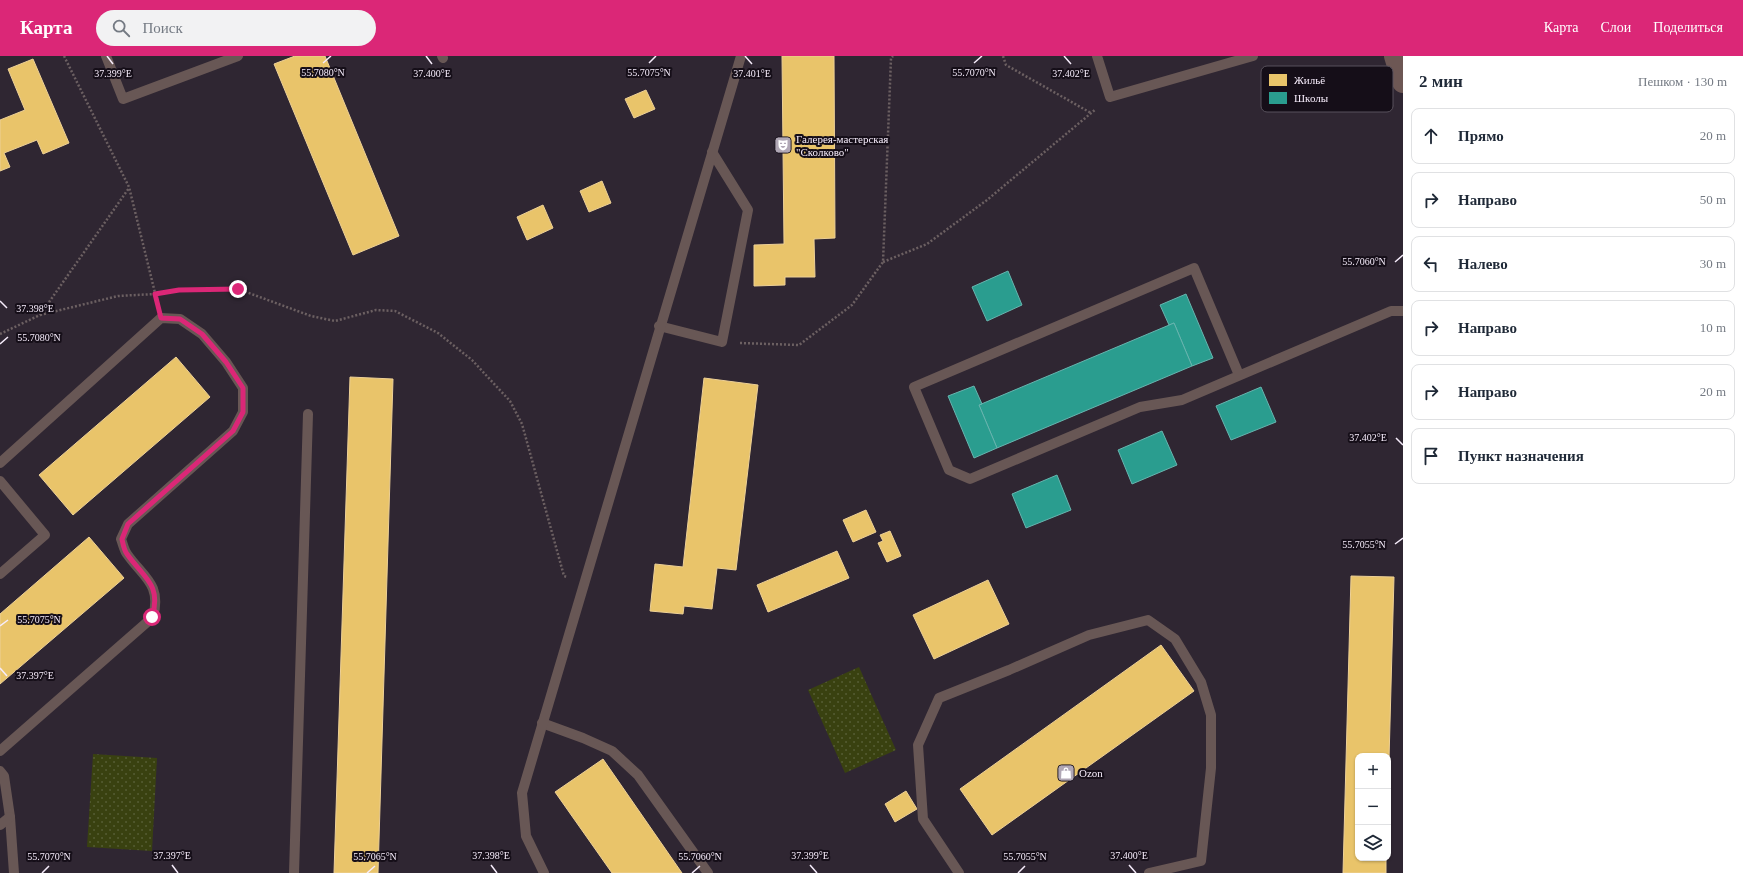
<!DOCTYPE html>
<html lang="ru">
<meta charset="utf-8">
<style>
body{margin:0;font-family:"Times New Roman",serif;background:#f2f2f3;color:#1f2937}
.controls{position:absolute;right:12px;bottom:12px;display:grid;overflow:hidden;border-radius:8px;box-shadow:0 1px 3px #0004}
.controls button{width:36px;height:36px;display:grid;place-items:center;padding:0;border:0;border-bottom:1px solid #e0e1e3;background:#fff;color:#1f2937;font:20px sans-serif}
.stop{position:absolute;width:12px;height:12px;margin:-9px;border:3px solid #db2777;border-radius:50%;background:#fff}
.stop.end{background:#db2777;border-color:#fff;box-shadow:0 1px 4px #0008}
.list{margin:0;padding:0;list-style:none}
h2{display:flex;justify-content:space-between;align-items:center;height:52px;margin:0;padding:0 16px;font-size:17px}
h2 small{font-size:13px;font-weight:400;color:#747a83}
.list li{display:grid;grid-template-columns:26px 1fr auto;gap:12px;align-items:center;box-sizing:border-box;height:56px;margin:0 8px 8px;padding:0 8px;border:1px solid #e0e1e3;border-radius:8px}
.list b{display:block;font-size:15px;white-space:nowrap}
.list em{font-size:13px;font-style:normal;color:#747a83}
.icon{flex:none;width:22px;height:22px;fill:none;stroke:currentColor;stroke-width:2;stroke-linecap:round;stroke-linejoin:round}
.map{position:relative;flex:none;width:1403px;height:817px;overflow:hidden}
header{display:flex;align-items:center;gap:24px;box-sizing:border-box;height:56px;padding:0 20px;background:#db2777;color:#fff}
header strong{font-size:19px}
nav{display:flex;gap:22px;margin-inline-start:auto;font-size:14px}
.search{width:280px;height:36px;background:#f2f2f3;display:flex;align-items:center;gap:10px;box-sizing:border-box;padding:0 14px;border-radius:22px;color:#747a83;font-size:15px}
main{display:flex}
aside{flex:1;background:#fff}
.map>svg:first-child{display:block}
.park{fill:url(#park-dots)}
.homes{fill:#e9c46a;stroke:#edd096}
.schools{fill:#2a9d8f;stroke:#67b5af}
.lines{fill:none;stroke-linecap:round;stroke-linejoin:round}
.path{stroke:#6c6062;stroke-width:2.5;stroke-dasharray:2 2;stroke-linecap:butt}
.service{stroke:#685755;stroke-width:10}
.secondary{stroke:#6d5754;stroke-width:22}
.route{stroke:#db2777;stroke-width:5}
.ticks{fill:none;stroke:#f6ecfb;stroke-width:1.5}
.labels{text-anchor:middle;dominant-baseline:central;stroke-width:4;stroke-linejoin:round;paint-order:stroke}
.poi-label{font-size:11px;fill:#f6ecfb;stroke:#150e18;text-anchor:start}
.key{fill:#150e18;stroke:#58515c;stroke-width:1}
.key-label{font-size:11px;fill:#f6ecfb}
.ticks-label{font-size:10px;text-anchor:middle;fill:#f6ecfb;stroke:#150e18;stroke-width:4;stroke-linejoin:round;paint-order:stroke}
</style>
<header>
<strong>Карта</strong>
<div class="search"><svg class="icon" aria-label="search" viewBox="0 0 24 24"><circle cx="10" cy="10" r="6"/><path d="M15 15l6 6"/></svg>Поиск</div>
<nav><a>Карта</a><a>Слои</a><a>Поделиться</a></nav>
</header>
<main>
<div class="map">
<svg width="1403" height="817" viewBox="0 0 1403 817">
<defs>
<pattern id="park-dots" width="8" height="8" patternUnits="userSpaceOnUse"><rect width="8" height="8" fill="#394110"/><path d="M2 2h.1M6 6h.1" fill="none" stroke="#565d34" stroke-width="1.8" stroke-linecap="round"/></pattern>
</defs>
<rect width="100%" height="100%" fill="#2f2632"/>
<!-- park -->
<g class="park">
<polygon points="859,611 896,694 845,717 808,634"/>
<polygon points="93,698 157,702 152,795 87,791"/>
</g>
<!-- homes -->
<g class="homes">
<polygon points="295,0 325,0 399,180 353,199 274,8"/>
<polygon points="782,0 834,0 835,182 814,183 815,221 785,221 785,229 754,230 754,189 784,188"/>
<polygon points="33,3 69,87 43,98 37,84 4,97 10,111 0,115 0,64 25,54 8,13"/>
<polygon points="646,34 655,53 634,62 625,43"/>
<polygon points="602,125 611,147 589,156 580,135"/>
<polygon points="543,149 553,172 527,184 517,161"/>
<polygon points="176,301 210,341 73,459 39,419"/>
<polygon points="350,321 393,323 378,817 334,817"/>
<polygon points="704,322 758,329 736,514 717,512 712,553 684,550 683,558 650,555 655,508 683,511"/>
<polygon points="866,454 876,476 853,486 843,464"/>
<polygon points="890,475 901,500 887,506 878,487 883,485 880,479"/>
<polygon points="89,481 124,522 0,628 0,558"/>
<polygon points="837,495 849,522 768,556 757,529"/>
<polygon points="1351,520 1394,521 1388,740 1388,700 1358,700 1358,802 1386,802 1386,817 1343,817"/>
<polygon points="988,524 1009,568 934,603 913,559"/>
<polygon points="1161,589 1194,635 992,779 960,733"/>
<polygon points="603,703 682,817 612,817 555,736"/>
<polygon points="906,735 917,753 895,766 885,748"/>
</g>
<!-- schools -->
<g class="schools">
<polygon points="1008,215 1022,249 987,265 972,231"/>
<polygon points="1186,238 1213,302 1192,310 1174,267 1169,269 1160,249"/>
<polygon points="1174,267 1192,310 997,392 979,349"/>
<polygon points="974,330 982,348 979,349 997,392 974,402 948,340"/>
<polygon points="1261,331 1276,366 1231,384 1216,350"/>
<polygon points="1162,375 1177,409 1132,428 1118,394"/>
<polygon points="1057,419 1071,454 1026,472 1012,438"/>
</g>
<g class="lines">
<!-- path -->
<g class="path">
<polyline points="64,0 129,131 157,245"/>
<polyline points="1003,0 1006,9 1091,57"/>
<polyline points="1385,52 1393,49"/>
<polyline points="883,206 927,188 987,144 1096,53"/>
<polyline points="40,259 118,240 155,238 179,234 238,233 311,260 335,265 376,254 395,255 438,277 472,304 510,345 522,368 564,520 567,521"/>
<polyline points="0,278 40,259 129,132"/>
<polyline points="740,287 799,289 852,249 883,206 891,2 893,0"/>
</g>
<!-- service -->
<g class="service">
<polyline points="106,0 123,43 238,0"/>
<polyline points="442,0 443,2"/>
<polyline points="1097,0 1110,41 1253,0"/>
<polyline points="659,270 722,286 748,154 712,96"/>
<polyline points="1239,319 1194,212 914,331 949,414 970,423 1140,351 1182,344 1391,255 1403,255"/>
<path d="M0 407 161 262 180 263 202 278 226 306 243 332V356L233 375 128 468 121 483C123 488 124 494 127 498 143 521 162 528 153 561L0 695"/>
<polyline points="0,425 45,479 0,518"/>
<polyline points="542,667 583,682 612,695 638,719 708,817"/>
<polyline points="0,715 4,720 10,761 14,817"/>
<polyline points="0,769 10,761"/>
<polyline points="294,817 308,358"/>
<polyline points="544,817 526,780 522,737 741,0"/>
<polyline points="959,817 923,763 918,689 939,642 1009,614 1089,579 1148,564 1175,583 1201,626 1211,659 1211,712 1201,805 1149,817"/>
</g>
<!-- secondary -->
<polyline class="secondary" points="1395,0 1403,26"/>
</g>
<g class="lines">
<!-- route -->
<path class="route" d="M152 561C162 528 143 521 127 498 124 494 123 488 122 483L128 468 233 375 243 356V332L226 306 202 278 180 263 161 262 155 238 179 234 238 233"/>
</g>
<!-- ticks -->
<path class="ticks" d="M107 0 113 8M426 0 432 8M745 0 752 8M1064 0 1071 8M323 7 331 0M649 7 656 0M974 7 982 0M1395 206 1403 199M0 245 7 252M0 288 8 281M1396 382 1403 389M1395 488 1403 482M0 570 8 564M0 612 7 620M172 809 178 817M491 809 497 817M810 809 817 817M1129 809 1136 817M42 817 49 810M367 817 375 810M692 817 700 810M1018 817 1025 810"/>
<!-- icons -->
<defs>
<g id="theatre-square" transform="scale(0.9)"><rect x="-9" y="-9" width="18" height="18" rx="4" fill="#b0a7b5" stroke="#150e18"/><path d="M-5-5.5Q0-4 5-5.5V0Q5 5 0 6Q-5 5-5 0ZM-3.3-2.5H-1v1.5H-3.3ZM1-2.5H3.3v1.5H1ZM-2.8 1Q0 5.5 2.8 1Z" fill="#fff"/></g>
<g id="shop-square" transform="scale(0.9)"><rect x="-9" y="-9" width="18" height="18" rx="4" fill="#b0a7b5" stroke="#150e18"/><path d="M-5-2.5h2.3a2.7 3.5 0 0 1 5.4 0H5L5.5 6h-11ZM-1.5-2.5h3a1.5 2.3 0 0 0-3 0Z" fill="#fff"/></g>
</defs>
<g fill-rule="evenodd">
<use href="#theatre-square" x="783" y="89"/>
<use href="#shop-square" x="1066" y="717"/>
</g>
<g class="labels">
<!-- poi labels -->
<g class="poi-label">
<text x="796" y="83">Галерея-мастерская<tspan x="796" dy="13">"Сколково"</tspan></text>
<text x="1079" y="717">Ozon</text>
</g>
</g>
<!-- legend -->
<rect x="1261" y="10" width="132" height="46" rx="6" class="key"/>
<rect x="1269" y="18" width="18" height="12" fill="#e9c46a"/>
<rect x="1269" y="36" width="18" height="12" fill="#2a9d8f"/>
<g class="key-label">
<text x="1294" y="28">Жильё</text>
<text x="1294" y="46">Школы</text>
</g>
<g class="ticks-label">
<text x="323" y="20">55.7080°N</text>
<text x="649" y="20">55.7075°N</text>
<text x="974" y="20">55.7070°N</text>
<text x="113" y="21">37.399°E</text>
<text x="432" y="21">37.400°E</text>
<text x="752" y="21">37.401°E</text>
<text x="1071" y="21">37.402°E</text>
<text x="1364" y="209">55.7060°N</text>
<text x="35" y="256">37.398°E</text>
<text x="39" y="285">55.7080°N</text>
<text x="1368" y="385">37.402°E</text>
<text x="1364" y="492">55.7055°N</text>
<text x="39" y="567">55.7075°N</text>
<text x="35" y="623">37.397°E</text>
<text x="172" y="803">37.397°E</text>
<text x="491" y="803">37.398°E</text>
<text x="810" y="803">37.399°E</text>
<text x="1129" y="803">37.400°E</text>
<text x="49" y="804">55.7070°N</text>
<text x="375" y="804">55.7065°N</text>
<text x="700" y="804">55.7060°N</text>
<text x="1025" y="804">55.7055°N</text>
</g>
</svg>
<div class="controls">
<button>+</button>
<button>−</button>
<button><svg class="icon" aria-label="layers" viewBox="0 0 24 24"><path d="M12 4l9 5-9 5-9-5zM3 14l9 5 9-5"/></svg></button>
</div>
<div class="stop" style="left:152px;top:561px"></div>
<div class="stop end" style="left:238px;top:233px"></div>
</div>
<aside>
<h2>2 мин<small>Пешком · 130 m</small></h2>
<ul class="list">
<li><svg class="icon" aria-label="ahead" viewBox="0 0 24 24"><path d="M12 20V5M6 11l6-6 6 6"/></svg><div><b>Прямо</b></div><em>20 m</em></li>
<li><svg class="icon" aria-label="right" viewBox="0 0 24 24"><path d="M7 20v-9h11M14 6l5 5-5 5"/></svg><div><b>Направо</b></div><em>50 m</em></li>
<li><svg class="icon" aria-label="left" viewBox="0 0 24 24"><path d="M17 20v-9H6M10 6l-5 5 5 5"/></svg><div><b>Налево</b></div><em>30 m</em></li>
<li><svg class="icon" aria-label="right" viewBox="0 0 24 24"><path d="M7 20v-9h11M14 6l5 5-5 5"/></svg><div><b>Направо</b></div><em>10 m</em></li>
<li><svg class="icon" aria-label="right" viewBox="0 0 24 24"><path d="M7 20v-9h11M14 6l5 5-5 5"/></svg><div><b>Направо</b></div><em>20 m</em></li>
<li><svg class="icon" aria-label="arrive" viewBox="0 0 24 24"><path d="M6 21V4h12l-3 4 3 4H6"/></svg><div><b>Пункт назначения</b></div></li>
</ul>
</aside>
</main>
